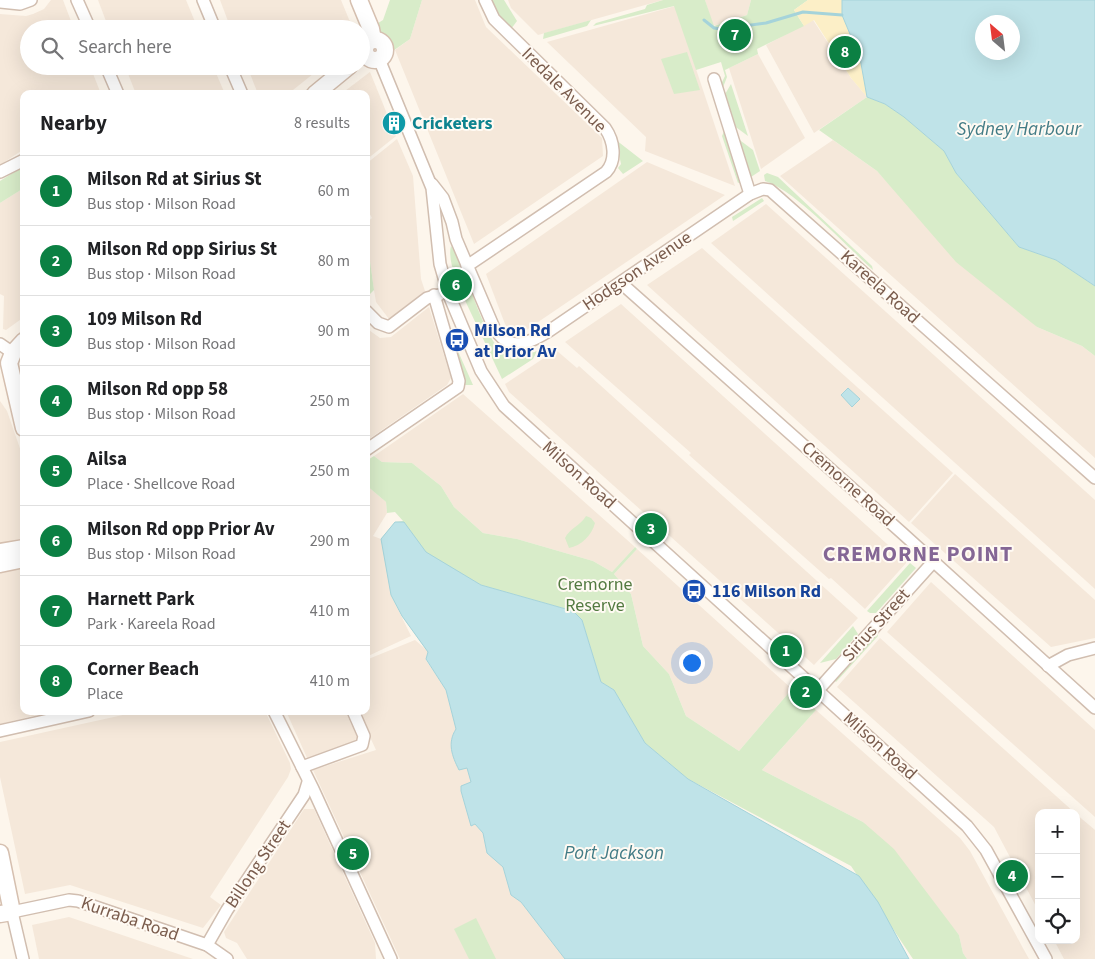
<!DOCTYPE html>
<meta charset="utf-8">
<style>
body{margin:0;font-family:"Source Sans 3",sans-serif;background:#f6f6f6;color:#202124}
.controls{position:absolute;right:15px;bottom:15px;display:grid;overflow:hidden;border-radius:10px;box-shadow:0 5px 20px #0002}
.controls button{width:45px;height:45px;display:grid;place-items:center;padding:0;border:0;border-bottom:1px solid #e0e0e0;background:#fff;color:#202124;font:25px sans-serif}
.compass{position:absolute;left:975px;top:15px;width:45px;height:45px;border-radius:50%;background:#fff;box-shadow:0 5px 20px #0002;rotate:332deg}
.you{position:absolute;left:691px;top:662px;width:18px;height:18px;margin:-12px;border:4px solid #fff;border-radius:50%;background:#1a73e8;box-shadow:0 0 0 8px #1a73e833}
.badge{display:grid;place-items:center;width:32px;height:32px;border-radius:50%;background:#0b8043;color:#fff;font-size:16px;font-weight:700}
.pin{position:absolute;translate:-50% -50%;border:2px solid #fff;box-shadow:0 1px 5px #0006}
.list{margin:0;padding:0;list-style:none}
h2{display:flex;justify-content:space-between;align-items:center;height:65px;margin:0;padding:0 20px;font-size:21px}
h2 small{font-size:16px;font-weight:400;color:#757577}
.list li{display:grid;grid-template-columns:32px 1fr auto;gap:15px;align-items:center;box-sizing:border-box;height:70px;padding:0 20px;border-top:1px solid #e0e0e0}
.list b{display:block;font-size:19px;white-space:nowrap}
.list p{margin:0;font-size:16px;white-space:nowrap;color:#757577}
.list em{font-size:16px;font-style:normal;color:#757577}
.icon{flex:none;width:28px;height:28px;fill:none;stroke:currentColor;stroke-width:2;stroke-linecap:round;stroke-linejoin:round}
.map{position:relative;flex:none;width:1095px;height:959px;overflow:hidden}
.search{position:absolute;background:#fff;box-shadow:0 5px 20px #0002;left:20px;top:20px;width:350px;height:55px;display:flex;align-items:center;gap:12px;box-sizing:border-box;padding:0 18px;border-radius:28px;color:#757577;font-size:19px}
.panel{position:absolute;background:#fff;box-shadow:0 5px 20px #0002;left:20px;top:90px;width:350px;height:625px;border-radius:10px}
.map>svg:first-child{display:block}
.residential{fill:#f5e8da}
.green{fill:#d8ecc9}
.sand{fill:#fcefc7}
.water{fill:#bfe3e8;stroke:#a5d3da;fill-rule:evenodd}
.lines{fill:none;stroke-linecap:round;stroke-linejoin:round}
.stream{stroke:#a5d3da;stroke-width:3}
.street-casing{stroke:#d1beb0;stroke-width:14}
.secondary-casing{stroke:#d6c0b0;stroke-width:19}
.street{stroke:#fff;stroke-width:11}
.secondary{stroke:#fff;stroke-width:16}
.labels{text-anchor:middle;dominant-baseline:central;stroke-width:4;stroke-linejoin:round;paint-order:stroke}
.street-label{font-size:18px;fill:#7a5c4d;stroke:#fffaf3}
.culture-label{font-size:18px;font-weight:bold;fill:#0d838f;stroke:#fffaf3;text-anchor:start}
.transit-label{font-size:18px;font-weight:bold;fill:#164399;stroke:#fffaf3;text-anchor:start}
.park-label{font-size:18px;fill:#537a41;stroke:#fffaf3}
.water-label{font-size:19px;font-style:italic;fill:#437c86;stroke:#fffaf3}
.district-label{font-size:22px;font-weight:bold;letter-spacing:1px;fill:#846695;stroke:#fffaf3}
</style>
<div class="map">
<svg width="1095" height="959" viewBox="0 0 1095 959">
<rect width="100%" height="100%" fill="#fdf6ec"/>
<!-- residential -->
<g class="residential">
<polygon points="51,0 63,0 74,29 29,29 29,66 90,66 101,94 24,94 24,149 0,165 0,14 26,16 33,14 44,9"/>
<polygon points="98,0 186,0 198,29 109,29"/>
<polygon points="220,0 341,0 353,29 231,29"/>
<polygon points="422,0 475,0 486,27 602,138 603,156 474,244 395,50 410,39"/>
<polygon points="508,0 663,0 538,35 511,8"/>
<polygon points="705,0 751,0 747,15 713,26"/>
<polygon points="675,6 735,186 645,151 646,137 547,42"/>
<polygon points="813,20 851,78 867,97 814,133 766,45"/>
<polygon points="758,54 805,138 761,169 729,68"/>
<polygon points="125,66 213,66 225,94 136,94"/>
<polygon points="247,66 323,66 288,94 258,94"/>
<polygon points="370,72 396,136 366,160 366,94 341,94"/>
<polygon points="397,139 413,176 421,279 425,291 389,319 376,302 374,290 366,232 366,223 372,218 366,207 366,164"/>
<polygon points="833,140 877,171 897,193 1037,327 1082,346 1095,356 1095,458 780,176"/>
<polygon points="647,162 725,195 522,333 517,335 511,333 505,324 486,274"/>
<polygon points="24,188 24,317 6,330 3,329 4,296 0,294 0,203"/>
<polygon points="766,204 1095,500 1095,589 711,243"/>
<polygon points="702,248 953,473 909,522 647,285"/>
<polygon points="621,304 907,562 865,609 831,578 829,579 689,455 691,453 565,342"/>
<polygon points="429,307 451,378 447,385 366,441 366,328 380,338 391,337"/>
<polygon points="556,350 577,368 579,366 858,618 814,665 509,392 505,384"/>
<polygon points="463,394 635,547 612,572 593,561 517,539 483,533 454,507 441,486 412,463 382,462 374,456"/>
<polygon points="0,401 7,411 24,460 24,541 0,547"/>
<polygon points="955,474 1095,600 1095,638 1051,647 911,523"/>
<polygon points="366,485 386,502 387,513 373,536 381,539 391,595 411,636 366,657"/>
<polygon points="637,549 792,689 739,751 686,716 669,674 643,646 631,594 614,574"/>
<polygon points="21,564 24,576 24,711 53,711 0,724 0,569"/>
<polygon points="931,582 1095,730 1095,817 887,632"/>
<polygon points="880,638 1075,813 1039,813 1039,912 994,827 837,687"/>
<polygon points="415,640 429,652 426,660 446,690 471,782 461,786 461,791 471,826 475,824 483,833 487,853 503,866 511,895 521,902 565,959 400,959 313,770 376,750 358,711 366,711 366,660"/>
<polygon points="816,710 960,838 970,851 1029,959 967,959 963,953 959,935 863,822 762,770"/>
<polygon points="141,711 265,711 290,763 291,769 288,777 210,897 221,905 203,928 70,885 25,894 0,777 0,742"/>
<polygon points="286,711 345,711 358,739 356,744 308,760"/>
<polygon points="304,809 314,809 375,943 376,959 247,959 237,943 226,938 224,932"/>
<polygon points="1076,814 1095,830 1095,959 1064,959 1054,940 1076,940"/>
<polygon points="69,917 193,959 39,959 32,925"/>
</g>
<!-- green -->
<g class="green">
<polygon points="390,0 422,0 410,39 390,53 388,40 375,25 383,20"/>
<polygon points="492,0 504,0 517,21 511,29 497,14"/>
<polygon points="663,0 705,0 714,26 747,15 751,0 808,0 794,10 804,26 757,49 758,54 725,70 727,77 722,90 720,86 725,76 721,62 696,70 674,6 593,26 596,23 645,9 647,5"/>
<polygon points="591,20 587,26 543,39 544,33"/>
<polygon points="687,52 700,90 674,94 661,59"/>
<polygon points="731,84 748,136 733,125 724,96"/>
<polygon points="867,97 885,104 904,117 944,151 956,173 1019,247 1056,260 1095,286 1095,356 1082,346 1037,327 956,262 877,171 819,130"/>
<polygon points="725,129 742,181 738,183 722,136"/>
<polygon points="737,138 753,150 760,171 751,177"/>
<polygon points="616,140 643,161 623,174 618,168 621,164"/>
<polygon points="24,166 24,188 0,203 0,181"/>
<path d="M767 173 778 177 872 266 873 270C847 247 795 190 765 181L764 175Z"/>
<polygon points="762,198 764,201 733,221 732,217"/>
<polygon points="366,232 374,290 367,297 366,296"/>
<path d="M451 246C468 269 485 352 512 358L537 351 533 359 502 379 462 294 465 286C463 279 458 279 455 274 451 266 449 253 451 246Z"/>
<polygon points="453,340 473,385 464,385"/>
<polygon points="374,456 382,462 412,463 441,486 454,507 483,533 517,539 593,561 612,572 635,547 637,549 614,574 631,594 643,646 669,674 686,716 739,751 792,689 816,710 762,770 863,822 894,849 959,935 963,953 967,959 913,959 851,866 688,779 645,743 614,690 601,682 582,620 573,611 481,585 455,570 426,659 428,652 402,616 391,595 381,539 395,522 403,521 395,512 387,513 386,502 366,485 366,461"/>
<path d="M586 516 591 518 595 523C592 535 581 546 569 548L565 538C570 528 580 526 586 516Z"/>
<polygon points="910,563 916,568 876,613 870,613 867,611"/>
<polygon points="853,626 858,634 836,659 820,663"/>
<polygon points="877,633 878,636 836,682 834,680"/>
<polygon points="476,918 496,959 469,959 454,929"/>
</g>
<!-- sand -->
<polygon class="sand" points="808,0 842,0 842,15 860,58 867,97 851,78 814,20 804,26 794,10"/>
<!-- water -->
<g class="water">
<path d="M842 0H1095V286L1056 260 1019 247 956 173 944 151 904 117 885 104 867 97 860 58 842 15ZM982 22H1012V52H982Z"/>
<polygon points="848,388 860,399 852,407 841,395"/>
<path d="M395 522H404L426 552 481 585 573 611 582 620 601 682 614 690 645 743 688 779 859 876 878 902 909 959H565L521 902 511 895 503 867 487 853 483 833 475 824 471 826 461 791V786L471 782 467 768 459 770C452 756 447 743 456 729L446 690 426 659 428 652 402 616 391 595 381 539Z"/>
</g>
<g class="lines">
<!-- stream -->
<polyline class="stream" points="704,20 714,28 721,29 766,23 803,12 842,15"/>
<!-- street casing -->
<g class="street-casing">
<g id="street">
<polyline points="77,0 90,29"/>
<polyline points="203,0 215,29"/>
<polyline points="0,2 20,4 31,0"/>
<polyline points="379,59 432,188 440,264 449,295 481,371 504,406 967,826 986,850 1046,959"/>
<polyline points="106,66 118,94"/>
<polyline points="230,66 242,94"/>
<polyline points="714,79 750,194"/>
<polyline points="0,172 24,160"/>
<path d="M432 184 443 198 452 222 456 239 494 328C510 353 527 344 549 331L750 194 763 189 770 190 1095 478"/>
<path d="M467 266 606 172C617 160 614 141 605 128L494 19 485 0"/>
<polyline points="621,283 901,532 1095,708"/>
<polyline points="366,311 378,323 389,327 427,298 439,295"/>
<polyline points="0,344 13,353"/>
<polyline points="366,450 458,387 459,381 434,295"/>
<polyline points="1048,666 1068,655 1095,648"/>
<polyline points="818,690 934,561"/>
<polyline points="274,711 313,789 391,959"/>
<polyline points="0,731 89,711"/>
<polyline points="302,767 362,745 364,736 353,711"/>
<polyline points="207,945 227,910 304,795 308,782"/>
<polyline points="23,959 12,912 69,900 78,901 207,945 227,959"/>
</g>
</g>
<!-- secondary casing -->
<g class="secondary-casing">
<g id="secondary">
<polyline points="359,0 371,29 373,40"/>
<circle cx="375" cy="50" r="10"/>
<polyline points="315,94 349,66"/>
<polyline points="24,341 13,353 9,363 24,428"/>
<polyline points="0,552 24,548"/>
<polyline points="0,564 24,559"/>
<polyline points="0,853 12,912 0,914"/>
</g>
</g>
<!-- street -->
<use href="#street" class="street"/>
<!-- secondary -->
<use href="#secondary" class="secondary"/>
</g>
<!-- icons -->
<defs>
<g id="building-disc" transform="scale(1.25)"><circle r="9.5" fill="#0f9aa8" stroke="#fffaf3"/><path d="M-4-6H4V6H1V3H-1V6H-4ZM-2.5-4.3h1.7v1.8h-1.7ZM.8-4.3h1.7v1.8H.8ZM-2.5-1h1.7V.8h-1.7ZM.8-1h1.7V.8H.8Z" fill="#fff"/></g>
<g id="bus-disc" transform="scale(1.25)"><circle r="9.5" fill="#1a4fb4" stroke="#fffaf3"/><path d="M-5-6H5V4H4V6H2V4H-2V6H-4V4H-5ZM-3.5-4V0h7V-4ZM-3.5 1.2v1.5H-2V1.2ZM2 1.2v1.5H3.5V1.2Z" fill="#fff"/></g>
</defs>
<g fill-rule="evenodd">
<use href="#building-disc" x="394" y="123"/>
<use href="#bus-disc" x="457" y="340"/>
<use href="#bus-disc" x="694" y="591"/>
</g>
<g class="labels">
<!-- street labels -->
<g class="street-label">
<text transform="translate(564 90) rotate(45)">Iredale Avenue</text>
<text transform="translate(637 271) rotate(-34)">Hodgson Avenue</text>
<text transform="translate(880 287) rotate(42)">Kareela Road</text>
<text transform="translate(579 475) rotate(42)">Milson Road</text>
<text transform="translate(848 484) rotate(42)">Cremorne Road</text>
<text transform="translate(876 625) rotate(-48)">Sirius Street</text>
<text transform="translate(880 746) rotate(42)">Milson Road</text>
<text transform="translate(258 864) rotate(-56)">Billong Street</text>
<text transform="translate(130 919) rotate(19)">Kurraba Road</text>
</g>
<!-- culture labels -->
<g class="culture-label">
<text x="412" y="123">Cricketers</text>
</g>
<!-- transit labels -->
<g class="transit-label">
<text x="474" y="330">Milson Rd<tspan x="474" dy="21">at Prior Av</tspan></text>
<text x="712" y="591">116 Milson Rd</text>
</g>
<!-- park labels -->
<g class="park-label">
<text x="595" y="584">Cremorne<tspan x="595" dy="21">Reserve</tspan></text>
</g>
<!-- water labels -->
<g class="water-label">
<text x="1019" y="129">Sydney Harbour</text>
<text x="614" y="853">Port Jackson</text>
</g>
<!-- district labels -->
<g class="district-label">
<text x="918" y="554">CREMORNE POINT</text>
</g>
</g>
</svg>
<div class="controls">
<button>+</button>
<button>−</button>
<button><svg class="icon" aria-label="locate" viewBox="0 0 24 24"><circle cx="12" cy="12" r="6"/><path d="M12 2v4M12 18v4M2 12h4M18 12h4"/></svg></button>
</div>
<svg class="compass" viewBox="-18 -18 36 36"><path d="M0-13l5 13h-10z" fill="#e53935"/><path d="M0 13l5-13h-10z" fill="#757577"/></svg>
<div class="you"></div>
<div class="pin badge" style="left:786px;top:651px">1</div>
<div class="pin badge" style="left:806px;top:692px">2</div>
<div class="pin badge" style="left:651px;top:529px">3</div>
<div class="pin badge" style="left:1012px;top:876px">4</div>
<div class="pin badge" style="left:353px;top:854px">5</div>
<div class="pin badge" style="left:456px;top:285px">6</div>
<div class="pin badge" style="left:735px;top:35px">7</div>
<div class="pin badge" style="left:845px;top:52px">8</div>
<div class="search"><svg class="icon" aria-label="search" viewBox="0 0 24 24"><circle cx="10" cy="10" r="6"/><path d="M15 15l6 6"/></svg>Search here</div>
<section class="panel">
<h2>Nearby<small>8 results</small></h2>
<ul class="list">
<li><span class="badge">1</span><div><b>Milson Rd at Sirius St</b><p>Bus stop · Milson Road</p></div><em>60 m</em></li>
<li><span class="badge">2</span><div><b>Milson Rd opp Sirius St</b><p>Bus stop · Milson Road</p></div><em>80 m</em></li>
<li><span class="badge">3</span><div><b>109 Milson Rd</b><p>Bus stop · Milson Road</p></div><em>90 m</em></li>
<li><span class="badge">4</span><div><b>Milson Rd opp 58</b><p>Bus stop · Milson Road</p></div><em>250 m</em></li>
<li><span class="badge">5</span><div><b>Ailsa</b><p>Place · Shellcove Road</p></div><em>250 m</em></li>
<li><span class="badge">6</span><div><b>Milson Rd opp Prior Av</b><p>Bus stop · Milson Road</p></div><em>290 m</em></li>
<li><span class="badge">7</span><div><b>Harnett Park</b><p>Park · Kareela Road</p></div><em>410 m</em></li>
<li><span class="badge">8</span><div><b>Corner Beach</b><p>Place</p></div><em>410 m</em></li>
</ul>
</section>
</div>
